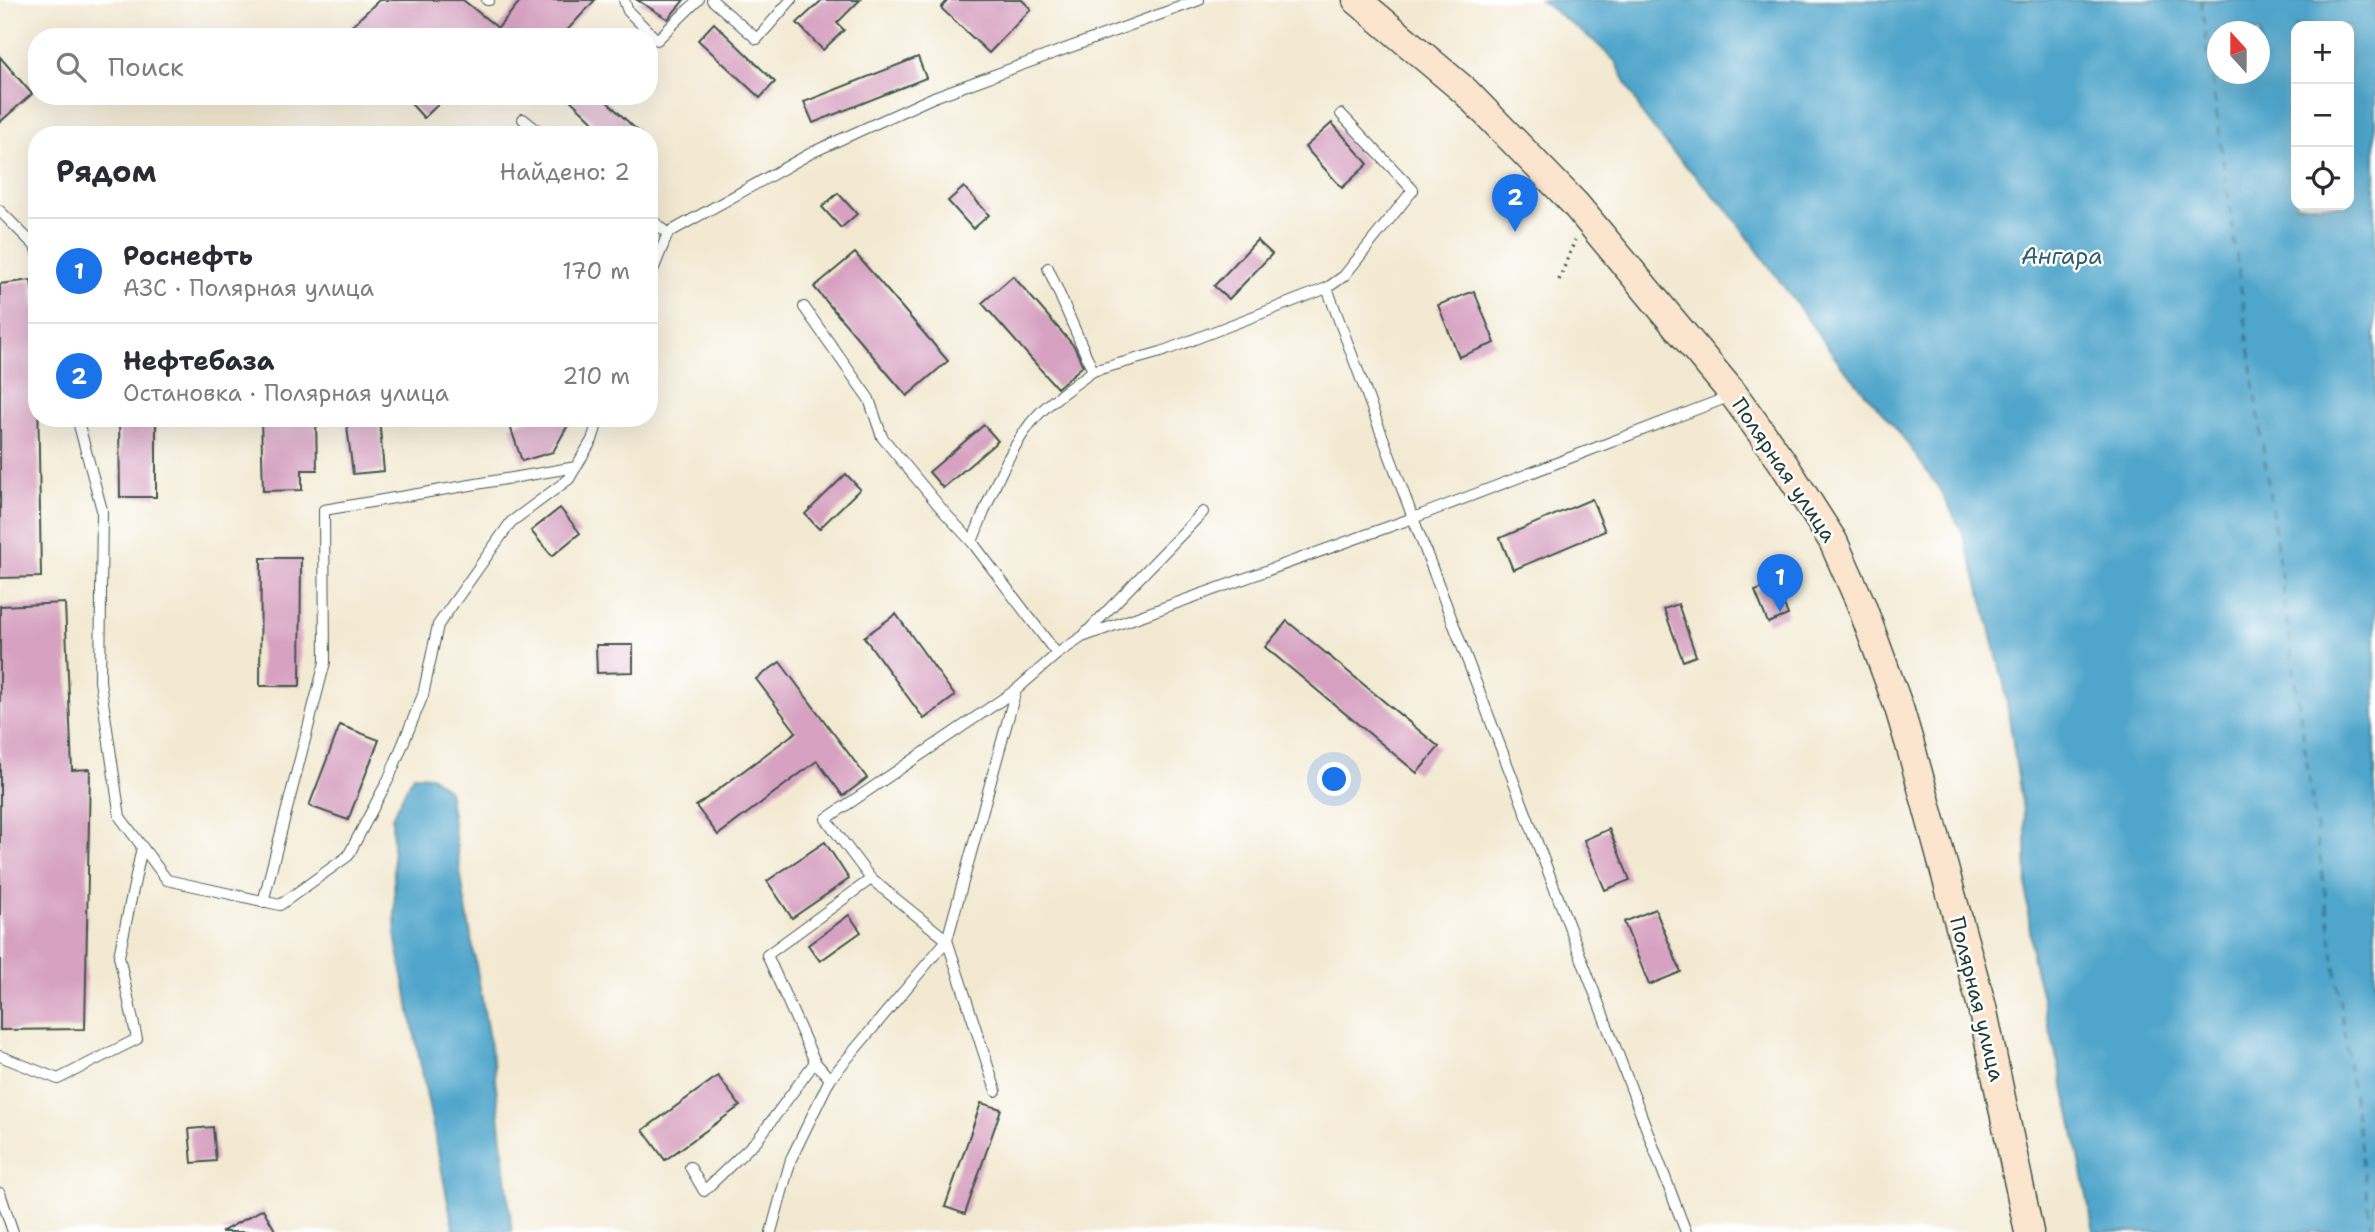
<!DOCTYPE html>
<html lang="ru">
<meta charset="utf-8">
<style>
body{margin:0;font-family:"Shantell Sans",sans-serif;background:#f2f2f3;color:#2b2b33}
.controls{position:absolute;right:21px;top:21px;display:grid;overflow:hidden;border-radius:14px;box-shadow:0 7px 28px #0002}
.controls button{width:63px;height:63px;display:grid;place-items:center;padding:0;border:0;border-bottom:2px solid #e1e1e2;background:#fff;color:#2b2b33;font:35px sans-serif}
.compass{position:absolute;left:2207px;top:21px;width:63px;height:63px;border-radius:50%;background:#fff;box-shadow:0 7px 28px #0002;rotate:339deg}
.you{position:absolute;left:1335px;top:780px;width:24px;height:24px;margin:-18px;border:5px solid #fff;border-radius:50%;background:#1a73e8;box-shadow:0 0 0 10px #1a73e833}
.badge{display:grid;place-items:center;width:46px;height:46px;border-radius:50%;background:#1a73e8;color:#fff;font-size:23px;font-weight:700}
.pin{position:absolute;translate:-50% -58px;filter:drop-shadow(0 2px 4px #0008)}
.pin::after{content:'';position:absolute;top:37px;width:24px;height:21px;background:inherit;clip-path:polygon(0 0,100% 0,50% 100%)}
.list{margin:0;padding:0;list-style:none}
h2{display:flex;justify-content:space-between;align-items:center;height:91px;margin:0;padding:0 28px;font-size:30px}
h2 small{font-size:23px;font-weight:400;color:#7c7c81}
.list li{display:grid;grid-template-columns:46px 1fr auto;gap:21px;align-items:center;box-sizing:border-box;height:105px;padding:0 28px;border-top:2px solid #e1e1e2}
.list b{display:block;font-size:26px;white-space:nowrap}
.list p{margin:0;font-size:23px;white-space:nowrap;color:#7c7c81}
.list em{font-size:23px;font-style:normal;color:#7c7c81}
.icon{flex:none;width:38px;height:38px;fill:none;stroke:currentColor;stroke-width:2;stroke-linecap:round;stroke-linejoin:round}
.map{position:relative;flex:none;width:2375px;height:1232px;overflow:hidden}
.search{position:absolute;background:#fff;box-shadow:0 7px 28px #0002;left:28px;top:28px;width:630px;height:77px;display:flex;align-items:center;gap:18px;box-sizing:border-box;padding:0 24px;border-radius:28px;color:#7c7c81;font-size:26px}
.panel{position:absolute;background:#fff;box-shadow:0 7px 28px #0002;left:28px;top:126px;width:630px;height:301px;border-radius:28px}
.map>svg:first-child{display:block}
.water{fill:#4fa5cb;stroke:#377180;stroke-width:2;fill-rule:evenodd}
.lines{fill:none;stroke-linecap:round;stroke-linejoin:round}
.ferry{stroke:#306169;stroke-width:2;stroke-dasharray:9 7;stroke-linecap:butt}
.building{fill:#d7a2c1}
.service-casing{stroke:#3f574c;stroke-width:12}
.secondary-casing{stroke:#3f574c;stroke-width:31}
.path{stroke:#3f574c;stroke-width:3.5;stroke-dasharray:2 5;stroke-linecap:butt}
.service{stroke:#fff;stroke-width:10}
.secondary{stroke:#fbe5cf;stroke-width:28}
.labels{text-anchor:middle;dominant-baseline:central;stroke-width:5;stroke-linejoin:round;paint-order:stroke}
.street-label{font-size:21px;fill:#1f3d34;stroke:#fff}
.water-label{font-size:23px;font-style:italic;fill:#306169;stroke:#fff}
</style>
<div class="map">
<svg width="2375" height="1232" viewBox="0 0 2375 1232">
<rect width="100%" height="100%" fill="#fff"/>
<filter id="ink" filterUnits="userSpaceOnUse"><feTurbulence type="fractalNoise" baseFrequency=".0143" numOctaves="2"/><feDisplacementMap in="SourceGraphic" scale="14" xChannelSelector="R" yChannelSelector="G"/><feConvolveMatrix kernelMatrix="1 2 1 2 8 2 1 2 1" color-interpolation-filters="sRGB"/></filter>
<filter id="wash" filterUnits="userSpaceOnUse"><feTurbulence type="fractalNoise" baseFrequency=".00686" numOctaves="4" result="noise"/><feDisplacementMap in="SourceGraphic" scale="28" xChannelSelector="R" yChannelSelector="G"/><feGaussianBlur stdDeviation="1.57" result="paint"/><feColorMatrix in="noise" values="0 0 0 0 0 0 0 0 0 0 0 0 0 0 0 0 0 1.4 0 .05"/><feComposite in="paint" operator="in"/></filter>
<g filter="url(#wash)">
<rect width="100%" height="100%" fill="#f3e9d2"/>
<!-- water -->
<g class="water">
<path d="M1540 0H2375V1232H2094L2071 1116 2033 961 2027 901 2026 831 2004 684 1982 597 1962 531 1940 490 1899 432 1841 365 1728 210 1671 150 1643 115 1615 61 1595 42ZM2296 26H2349V205H2296ZM2218 32H2260V74H2218Z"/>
<polygon points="413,775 431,776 448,790 463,890 494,1068 512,1232 454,1232 396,941 392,817"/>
</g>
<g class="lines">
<!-- ferry -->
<polyline class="ferry" points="2201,0 2372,1232"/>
</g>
<g id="blocks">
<!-- building -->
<g class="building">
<polygon points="379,0 463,0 498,28 521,0 595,0 561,37 340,37"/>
<polygon points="637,0 684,0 668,19"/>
<polygon points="822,0 860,0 837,23 844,30 823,50 797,23"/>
<polygon points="948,0 1022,0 1031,9 989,53 941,8"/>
<polygon points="714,23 775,82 760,98 698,40"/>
<polygon points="0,57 32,94 0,122"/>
<polygon points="918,57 926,78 813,123 804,102"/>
<polygon points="404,96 447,96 424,118"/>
<polygon points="566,96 601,96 642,135 607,135"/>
<polygon points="1332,123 1368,164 1342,188 1305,147"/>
<polygon points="964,187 989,215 973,229 948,201"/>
<polygon points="838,193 857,214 841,228 822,207"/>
<polygon points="1257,240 1272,254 1229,299 1214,286"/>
<polygon points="855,253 948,361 907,396 814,287"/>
<polygon points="1013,276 1074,346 1083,366 1057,388 982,303"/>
<polygon points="31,280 37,326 41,577 0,578 0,284"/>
<polygon points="1474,291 1495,343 1459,357 1438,305"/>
<polygon points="119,418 156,418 156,497 120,497"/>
<polygon points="261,418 316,418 317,470 302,470 302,490 263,491"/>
<polygon points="346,418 379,418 384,471 353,474"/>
<polygon points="534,418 572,418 553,452 522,461 510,426"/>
<polygon points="984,425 998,441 943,488 929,472"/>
<polygon points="846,474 860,489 819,529 805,514"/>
<polygon points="1592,499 1605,531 1513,570 1500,538"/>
<polygon points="560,508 580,533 552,556 531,531"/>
<polygon points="261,558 301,558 300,686 260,686"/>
<polygon points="1776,583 1788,615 1768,623 1755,591"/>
<polygon points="65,603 72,770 90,769 85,1029 0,1030 0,606"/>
<polygon points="1678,604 1696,656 1683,661 1664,609"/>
<polygon points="896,614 955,696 924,719 864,637"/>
<polygon points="1287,621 1439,747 1417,773 1265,647"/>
<polygon points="596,645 633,645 633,672 597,673"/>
<polygon points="780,662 867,778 843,796 817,761 718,835 696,806 796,732 756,679"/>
<polygon points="340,725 379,740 348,820 309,806"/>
<polygon points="1609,829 1630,880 1605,890 1584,840"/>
<polygon points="825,842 849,879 792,918 767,881"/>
<polygon points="1655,909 1681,972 1649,985 1624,922"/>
<polygon points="849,915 861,932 820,961 808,945"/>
<polygon points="718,1076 740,1106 665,1160 643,1130"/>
<polygon points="981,1103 1001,1109 965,1214 945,1207"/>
<polygon points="213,1127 216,1161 192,1163 189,1129"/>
<polygon points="263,1209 276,1232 221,1232"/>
</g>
</g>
</g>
<g filter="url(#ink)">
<use href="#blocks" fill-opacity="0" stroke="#3f574c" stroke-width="2"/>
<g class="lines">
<!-- service casing -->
<g class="service-casing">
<g id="service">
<polyline points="487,0 489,0"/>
<polyline points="624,0 628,11 657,40 698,0"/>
<polyline points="712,0 757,39 791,0"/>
<polyline points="523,119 543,135"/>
<polyline points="0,211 35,246 37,253"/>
<polyline points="649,218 668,233 813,152 934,97 1199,0"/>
<polyline points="649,280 668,233"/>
<polyline points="1327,288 1344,276 1413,190 1341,114"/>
<polyline points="804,307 869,399 882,437 945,513 972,542 1057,654"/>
<polyline points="77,418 102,510 100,681 120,817 167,880 280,905 348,856 389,778 423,695 438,625 511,522 569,479 592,440 599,418"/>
<path d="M972 542C988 502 1004 458 1030 424 1047 402 1072 387 1093 371"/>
<polyline points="1085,634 1203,512"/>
<polyline points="871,879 826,819 1016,690"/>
<polyline points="263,902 325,662 324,510 576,467"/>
<polyline points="0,1056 58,1079 137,1039 119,956 142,847"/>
<polyline points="830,1079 815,1062 767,955 871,879 947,940 996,1091"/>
<polyline points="690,1167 704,1191 758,1139 815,1062"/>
<polyline points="0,1193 13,1232"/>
<polyline points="771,1232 791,1159 830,1079 947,940 1016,690 1057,654 1082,637 1413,518 1327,288 1161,352 1093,371 1048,268"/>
<polyline points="1686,1232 1413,518 1731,396"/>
</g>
</g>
<!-- secondary casing -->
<g class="secondary-casing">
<polyline id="secondary" points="1357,0 1465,91 1575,204 1734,395 1781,460 1833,541 1861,604 1899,708 1913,755 1982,1007 2029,1232"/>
</g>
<!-- path -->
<polyline class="path" points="1559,280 1575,240"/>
<!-- service -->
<use href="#service" class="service"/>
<!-- secondary -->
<use href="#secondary" class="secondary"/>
</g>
</g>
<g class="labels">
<!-- street labels -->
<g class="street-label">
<text transform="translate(1784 470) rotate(56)">Полярная улица</text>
<text transform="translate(1977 999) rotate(76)">Полярная улица</text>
</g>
<!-- water labels -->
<g class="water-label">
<text x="2062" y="256">Ангара</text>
</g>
</g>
</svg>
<div class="controls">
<button>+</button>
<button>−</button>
<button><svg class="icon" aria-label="locate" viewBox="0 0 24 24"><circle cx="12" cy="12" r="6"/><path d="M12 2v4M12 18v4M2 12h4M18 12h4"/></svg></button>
</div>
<svg class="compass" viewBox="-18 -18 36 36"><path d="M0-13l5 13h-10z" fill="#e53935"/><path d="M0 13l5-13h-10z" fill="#7c7c81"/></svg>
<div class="you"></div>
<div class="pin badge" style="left:1780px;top:612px">1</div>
<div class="pin badge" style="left:1515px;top:232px">2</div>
<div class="search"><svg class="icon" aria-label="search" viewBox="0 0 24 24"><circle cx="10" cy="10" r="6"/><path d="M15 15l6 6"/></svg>Поиск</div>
<section class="panel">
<h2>Рядом<small>Найдено: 2</small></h2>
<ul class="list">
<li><span class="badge">1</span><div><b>Роснефть</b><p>АЗС · Полярная улица</p></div><em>170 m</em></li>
<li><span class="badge">2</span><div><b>Нефтебаза</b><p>Остановка · Полярная улица</p></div><em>210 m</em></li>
</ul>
</section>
</div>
